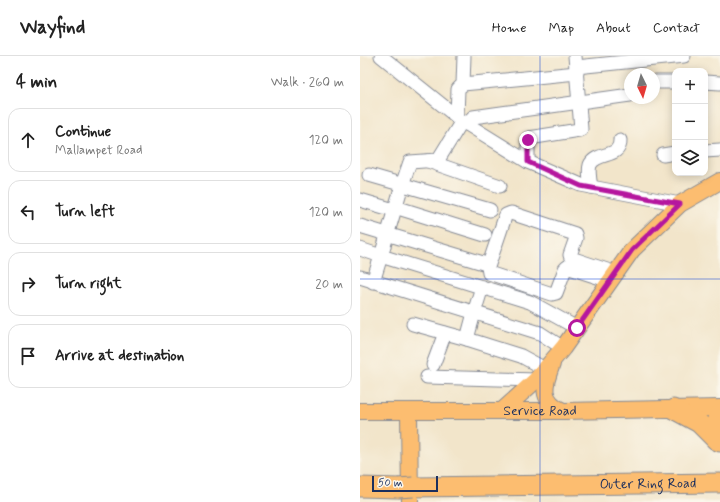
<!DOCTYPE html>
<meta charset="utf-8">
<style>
body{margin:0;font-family:Mynerve,sans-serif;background:#f2f2f2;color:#222}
.controls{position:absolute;right:12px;top:12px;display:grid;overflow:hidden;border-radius:8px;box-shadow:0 2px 10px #0003}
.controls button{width:36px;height:36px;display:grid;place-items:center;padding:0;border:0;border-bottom:1px solid #e0e0e0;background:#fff;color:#222;font:20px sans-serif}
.compass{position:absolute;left:264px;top:12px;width:36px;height:36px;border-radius:50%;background:#fff;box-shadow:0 2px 10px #0003;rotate:175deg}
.scale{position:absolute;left:12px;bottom:10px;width:66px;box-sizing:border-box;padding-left:4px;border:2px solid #1b2f5e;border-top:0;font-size:11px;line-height:14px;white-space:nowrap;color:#1b2f5e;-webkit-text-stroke:3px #fbf7ec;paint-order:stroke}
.stop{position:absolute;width:12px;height:12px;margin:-9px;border:3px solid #b5179e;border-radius:50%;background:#fff}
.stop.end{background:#b5179e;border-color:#fff;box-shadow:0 1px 4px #0008}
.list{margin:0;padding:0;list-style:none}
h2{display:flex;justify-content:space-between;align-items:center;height:52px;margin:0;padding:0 16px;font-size:17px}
h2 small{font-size:13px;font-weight:400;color:#767676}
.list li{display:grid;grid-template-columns:26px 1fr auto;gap:12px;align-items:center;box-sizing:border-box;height:64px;margin:0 8px 8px;padding:0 8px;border:1px solid #e0e0e0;border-radius:12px}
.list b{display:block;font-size:15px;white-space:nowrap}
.list p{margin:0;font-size:13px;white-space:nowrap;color:#767676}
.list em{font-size:13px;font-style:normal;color:#767676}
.icon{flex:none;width:22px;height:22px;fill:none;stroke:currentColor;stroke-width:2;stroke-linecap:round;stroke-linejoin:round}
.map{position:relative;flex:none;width:360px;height:446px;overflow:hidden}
header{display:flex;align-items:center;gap:24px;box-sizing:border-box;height:56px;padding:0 20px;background:#fff;border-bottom:1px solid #e0e0e0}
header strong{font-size:19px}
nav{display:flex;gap:22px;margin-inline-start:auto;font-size:14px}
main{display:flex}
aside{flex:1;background:#fff}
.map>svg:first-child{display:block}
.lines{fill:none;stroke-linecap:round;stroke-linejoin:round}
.minor-casing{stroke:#868a94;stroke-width:15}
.major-casing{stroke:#868a94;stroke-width:18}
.highway-casing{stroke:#868a94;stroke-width:21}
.minor{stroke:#fff;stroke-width:13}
.major{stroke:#fcbd6f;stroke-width:16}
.highway{stroke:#fcbd6f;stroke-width:19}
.highway-bridge-casing{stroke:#868a94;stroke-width:21;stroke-linecap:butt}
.highway-bridge{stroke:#fcbd6f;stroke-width:19}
.route{stroke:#b5179e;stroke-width:5}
.grid{fill:none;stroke:#1d4ed8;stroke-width:1;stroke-opacity:0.55}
.labels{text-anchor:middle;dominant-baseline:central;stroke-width:3.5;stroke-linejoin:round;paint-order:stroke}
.street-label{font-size:14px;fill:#1b2f5e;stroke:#fbf7ec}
</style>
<header>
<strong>Wayfind</strong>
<nav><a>Home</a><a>Map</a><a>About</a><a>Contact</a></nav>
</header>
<main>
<aside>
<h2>4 min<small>Walk · 260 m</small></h2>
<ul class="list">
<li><svg class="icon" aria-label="ahead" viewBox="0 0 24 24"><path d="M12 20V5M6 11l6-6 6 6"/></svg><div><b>Continue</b><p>Mallampet Road</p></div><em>120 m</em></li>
<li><svg class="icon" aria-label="left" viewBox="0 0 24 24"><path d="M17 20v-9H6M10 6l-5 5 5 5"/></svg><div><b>Turn left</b></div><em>120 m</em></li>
<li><svg class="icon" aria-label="right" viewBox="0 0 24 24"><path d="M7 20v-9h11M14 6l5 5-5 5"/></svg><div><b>Turn right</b></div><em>20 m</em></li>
<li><svg class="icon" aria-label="arrive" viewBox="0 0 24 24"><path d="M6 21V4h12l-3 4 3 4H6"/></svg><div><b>Arrive at destination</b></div></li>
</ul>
</aside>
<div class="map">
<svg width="360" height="446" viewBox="0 0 360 446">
<rect width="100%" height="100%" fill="#fbf7ec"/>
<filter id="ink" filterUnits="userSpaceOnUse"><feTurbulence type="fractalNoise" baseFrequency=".025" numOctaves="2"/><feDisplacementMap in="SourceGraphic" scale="8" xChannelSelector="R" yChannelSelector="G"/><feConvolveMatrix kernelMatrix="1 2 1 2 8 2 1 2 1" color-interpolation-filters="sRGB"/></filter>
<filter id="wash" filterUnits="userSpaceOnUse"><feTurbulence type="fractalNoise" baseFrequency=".012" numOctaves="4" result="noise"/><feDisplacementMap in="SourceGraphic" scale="16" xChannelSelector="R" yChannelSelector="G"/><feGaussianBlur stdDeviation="0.9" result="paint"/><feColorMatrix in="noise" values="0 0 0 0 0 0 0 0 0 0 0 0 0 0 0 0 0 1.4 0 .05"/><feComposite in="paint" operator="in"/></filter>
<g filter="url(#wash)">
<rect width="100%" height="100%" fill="#f2e5ca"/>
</g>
<g filter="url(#ink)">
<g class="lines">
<!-- minor casing -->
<g class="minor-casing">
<g id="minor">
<polyline points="21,0 102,65 168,106 221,129 320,148"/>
<polyline points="216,11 324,0"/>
<polyline points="294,26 315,26"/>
<polyline points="345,26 360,27"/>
<polyline points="103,28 217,17"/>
<polyline points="97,61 98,33 103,28 104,0"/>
<polyline points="106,68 113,61 270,39"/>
<polyline points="345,95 360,94"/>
<polyline points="303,99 315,97"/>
<polyline points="68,105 140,130"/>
<polyline points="168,106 168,84 169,82 219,74 221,73 215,0"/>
<polyline points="9,119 130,154"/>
<path d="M231 131C230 125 228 115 230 109 236 95 261 103 260 84"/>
<polyline points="0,144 34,154"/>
<polyline points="35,151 125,179"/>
<polyline points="0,170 123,207"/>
<polyline points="0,193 21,200 42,129 50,106 78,104 102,65"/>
<polyline points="0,221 180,277 203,292"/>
<polyline points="250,225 207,211 205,213 196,237 192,238 129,217 128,211 145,161 146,159 151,157 215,178 216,182 210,199 211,202 256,217"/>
<polyline points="13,226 21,200 170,246 217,272"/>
<polyline points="122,231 114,257 107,283 161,300 185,313"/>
<polyline points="53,268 107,283"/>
<polyline points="73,309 85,277"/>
<polyline points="67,321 176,324"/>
</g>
</g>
<!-- major casing -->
<g class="major-casing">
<g id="major">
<path d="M192 308C184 329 179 344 203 355"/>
<polyline points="143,354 176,324 203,292 272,194 320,148 360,125"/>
<path id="s1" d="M0 355H203L360 352"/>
<polyline points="49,356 50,446"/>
</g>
</g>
<!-- highway casing -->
<g class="highway-casing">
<g id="highway">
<polyline points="313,353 339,367 356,384 360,386"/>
<path d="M356 384C354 374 354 367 360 358"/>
<polyline points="0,431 38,432"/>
<path id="s2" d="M53 431 360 427"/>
</g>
</g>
<!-- minor -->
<use href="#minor" class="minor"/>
<!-- major -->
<use href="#major" class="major"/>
<!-- highway -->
<use href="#highway" class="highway"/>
<!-- highway-bridge casing -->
<g class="highway-bridge-casing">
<polyline id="highway-bridge" points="38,432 53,431"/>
</g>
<!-- highway-bridge -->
<use href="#highway-bridge" class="highway-bridge"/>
</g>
</g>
<g class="lines" filter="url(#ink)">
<!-- route -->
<polyline class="route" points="168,84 168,106 221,130 320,148 272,194 217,272"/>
</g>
<!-- grid -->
<path class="grid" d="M180 0V446M0 223H360"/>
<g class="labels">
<!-- street labels -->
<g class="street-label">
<text stroke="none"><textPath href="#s1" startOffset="180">Service Road</textPath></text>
<text stroke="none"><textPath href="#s2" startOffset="235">Outer Ring Road</textPath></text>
</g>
</g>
</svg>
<div class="controls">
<button>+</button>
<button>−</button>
<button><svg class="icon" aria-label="layers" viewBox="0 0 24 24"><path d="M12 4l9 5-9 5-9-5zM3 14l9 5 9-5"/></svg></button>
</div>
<svg class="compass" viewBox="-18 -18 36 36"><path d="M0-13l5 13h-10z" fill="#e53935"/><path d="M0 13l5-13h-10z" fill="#767676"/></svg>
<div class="scale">50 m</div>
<div class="stop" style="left:217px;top:272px"></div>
<div class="stop end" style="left:168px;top:84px"></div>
</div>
</main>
